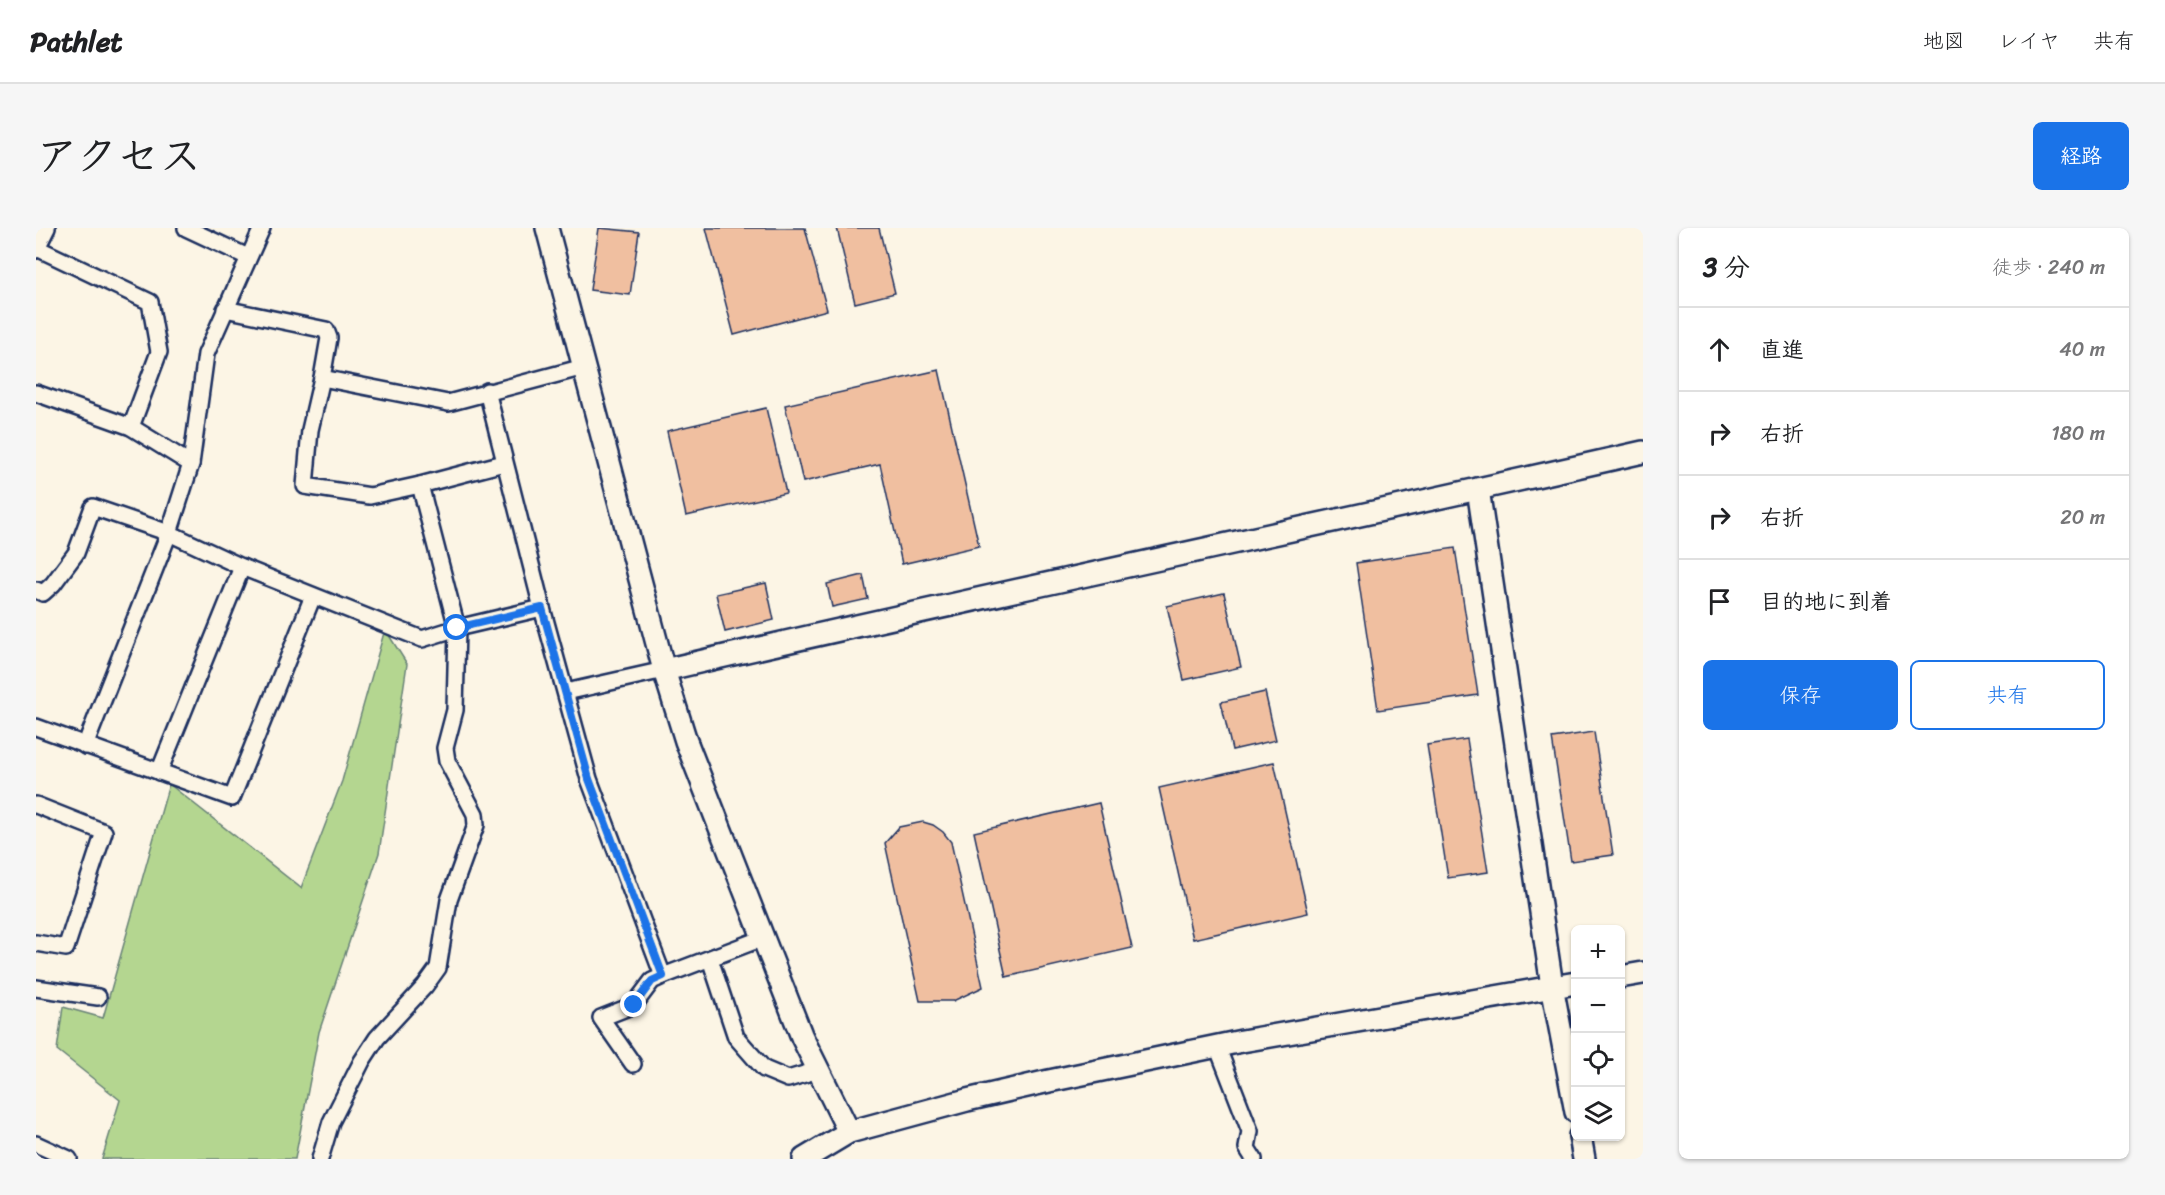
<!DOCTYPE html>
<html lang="ja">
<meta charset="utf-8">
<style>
body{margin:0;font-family:Sriracha,"Klee One",sans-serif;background:#f6f6f6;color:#202124}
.controls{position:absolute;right:18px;bottom:18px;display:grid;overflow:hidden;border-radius:9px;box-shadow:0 2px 4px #0004}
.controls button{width:54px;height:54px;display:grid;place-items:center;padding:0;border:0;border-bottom:2px solid #e0e0e0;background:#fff;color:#202124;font:30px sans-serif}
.stop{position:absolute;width:18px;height:18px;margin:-14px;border:4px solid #1a73e8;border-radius:50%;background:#fff}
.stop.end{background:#1a73e8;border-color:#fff;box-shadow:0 2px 6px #0008}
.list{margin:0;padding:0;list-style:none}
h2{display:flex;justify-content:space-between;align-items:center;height:78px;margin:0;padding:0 24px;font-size:26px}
h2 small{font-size:20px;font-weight:400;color:#757577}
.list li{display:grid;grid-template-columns:39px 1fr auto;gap:18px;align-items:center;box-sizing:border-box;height:84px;padding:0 24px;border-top:2px solid #e0e0e0}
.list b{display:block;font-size:22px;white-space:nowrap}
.list em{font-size:20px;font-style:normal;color:#757577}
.actions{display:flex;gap:12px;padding:18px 24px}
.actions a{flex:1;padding:14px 0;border:2px solid #1a73e8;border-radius:9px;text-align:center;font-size:21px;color:#1a73e8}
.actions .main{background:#1a73e8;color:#fff}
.icon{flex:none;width:33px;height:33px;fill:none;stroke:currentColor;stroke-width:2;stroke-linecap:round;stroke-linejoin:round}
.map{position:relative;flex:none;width:1607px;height:931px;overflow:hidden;border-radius:9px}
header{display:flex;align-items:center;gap:36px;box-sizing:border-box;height:84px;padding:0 30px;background:#fff;border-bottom:2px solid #e0e0e0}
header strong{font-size:28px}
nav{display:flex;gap:33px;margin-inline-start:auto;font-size:21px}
.intro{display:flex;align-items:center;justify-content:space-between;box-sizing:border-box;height:144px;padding:0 36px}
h1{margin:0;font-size:42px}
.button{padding:15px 27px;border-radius:9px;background:#1a73e8;color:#fff;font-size:21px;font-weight:700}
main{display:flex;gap:36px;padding:0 36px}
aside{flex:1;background:#fff;border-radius:9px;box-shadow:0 2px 4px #0004}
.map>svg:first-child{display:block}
.green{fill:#b4d690;stroke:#688277;stroke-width:1.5}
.building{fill:#f0bfa0;stroke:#1b2f5e;stroke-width:1.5}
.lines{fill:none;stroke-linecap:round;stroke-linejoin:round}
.street-casing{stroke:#1b2f5e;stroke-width:20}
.secondary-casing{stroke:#1b2f5e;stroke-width:26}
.street{stroke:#fcf5e5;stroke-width:15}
.secondary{stroke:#fcf5e5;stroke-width:21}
.route{stroke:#1a73e8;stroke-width:8}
</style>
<header>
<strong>Pathlet</strong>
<nav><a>地図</a><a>レイヤ</a><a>共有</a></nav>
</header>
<div class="intro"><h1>アクセス</h1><a class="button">経路</a></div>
<main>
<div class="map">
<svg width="1607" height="931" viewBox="0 0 1607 931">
<rect width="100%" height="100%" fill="#fcf5e5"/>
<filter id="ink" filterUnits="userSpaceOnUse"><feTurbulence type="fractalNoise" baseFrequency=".0167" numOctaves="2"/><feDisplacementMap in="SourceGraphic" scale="12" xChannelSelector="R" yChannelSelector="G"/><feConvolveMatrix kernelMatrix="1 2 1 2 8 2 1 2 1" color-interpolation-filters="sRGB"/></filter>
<g filter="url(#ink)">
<!-- green -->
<polygon class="green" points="349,401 371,436 343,625 283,804 259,931 66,931 84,872 21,822 27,779 67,790 133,556 265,660 306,553"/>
<!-- building -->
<g class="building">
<polygon points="563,0 603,4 594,67 554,62"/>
<polygon points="670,0 769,0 791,82 698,107"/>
<polygon points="801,0 843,0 859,65 819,75"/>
<polygon points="903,142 943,318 866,336 844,236 767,254 749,177"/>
<polygon points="730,180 750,265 650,288 631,203"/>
<polygon points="1419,320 1442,467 1342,482 1320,335"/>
<polygon points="827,347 832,371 796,379 791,356"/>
<polygon points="730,355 738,392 689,404 680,366"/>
<polygon points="1188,365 1205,439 1148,452 1131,378"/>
<polygon points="1229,464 1240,512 1196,522 1185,474"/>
<polygon points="1558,504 1577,627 1535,633 1516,510"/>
<polygon points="1431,511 1452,644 1412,650 1391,517"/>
<polygon points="1238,534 1272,685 1157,711 1123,560"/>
<polygon points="1063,575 1096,720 970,749 938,604"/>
<polygon points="887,594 897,597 907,604 915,614 947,759 917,773 884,773 849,615 863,599"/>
</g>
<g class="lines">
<!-- street casing -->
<g class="street-casing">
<g id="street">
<polyline points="150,0 212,29"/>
<polyline points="1,20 114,74 123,124 95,199"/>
<polyline points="0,22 11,0"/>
<polyline points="189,81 290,102 293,110 286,150 412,175 548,139"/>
<polyline points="286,150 274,202 269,258 334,268 384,257"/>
<polyline points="451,163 506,380 553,551 627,748 727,710"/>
<polyline points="0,165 95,199 155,236"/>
<polyline points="0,362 7,365 17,356 40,325 57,279 133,305 206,339 386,411 421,400 506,380"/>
<polyline points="530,464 628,442"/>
<polyline points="0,499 196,570 277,368"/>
<polyline points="49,518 133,305 155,236 170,126 226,0"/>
<polyline points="123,544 206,339"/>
<polyline points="0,577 68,604 30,720 0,715"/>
<polyline points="674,731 700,809 728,841 752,851 782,842"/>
<polyline points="0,760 62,769"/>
<polyline points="1181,818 1214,903 1211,920 1218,931"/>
<polyline points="597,836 565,790 598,777 616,753 627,748"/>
<polyline points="0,916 33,931"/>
<polyline points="284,931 295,894 326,833 341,810 389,758 402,740 413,672 440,597 439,586 411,533 409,520 419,482 421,400 384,257 468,235"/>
</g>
</g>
<!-- secondary casing -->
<g class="secondary-casing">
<g id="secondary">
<polyline points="511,0 628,442 650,513 766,809 813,904"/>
<polyline points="1442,261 1516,758 1540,884"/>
<path d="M628 442C954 366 1281 298 1607 224"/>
<polyline points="1584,749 1607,745"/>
<polyline points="1544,908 1548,931"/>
<polyline points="768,931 813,904 931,872 1013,853 1206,813 1540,755"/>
</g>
</g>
<!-- street -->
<use href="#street" class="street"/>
<!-- secondary -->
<use href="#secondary" class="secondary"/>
</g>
</g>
<g class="lines" filter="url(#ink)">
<!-- route -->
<polyline class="route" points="421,400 506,380 553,551 627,748 616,753 598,777"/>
</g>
</svg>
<div class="controls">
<button>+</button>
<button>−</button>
<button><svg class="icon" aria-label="locate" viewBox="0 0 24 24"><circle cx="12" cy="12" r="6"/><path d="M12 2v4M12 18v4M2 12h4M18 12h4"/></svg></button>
<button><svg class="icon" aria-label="layers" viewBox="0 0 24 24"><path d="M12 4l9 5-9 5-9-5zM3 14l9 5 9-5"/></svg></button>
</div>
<div class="stop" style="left:421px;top:400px"></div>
<div class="stop end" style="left:598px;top:777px"></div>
</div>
<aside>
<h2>3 分<small>徒歩 · 240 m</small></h2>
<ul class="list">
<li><svg class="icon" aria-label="ahead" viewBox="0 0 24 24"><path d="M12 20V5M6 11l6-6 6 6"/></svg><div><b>直進</b></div><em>40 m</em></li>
<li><svg class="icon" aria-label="right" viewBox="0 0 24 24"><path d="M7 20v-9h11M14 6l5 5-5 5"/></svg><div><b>右折</b></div><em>180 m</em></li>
<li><svg class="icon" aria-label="right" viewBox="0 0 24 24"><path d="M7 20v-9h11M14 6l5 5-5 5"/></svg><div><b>右折</b></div><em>20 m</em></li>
<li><svg class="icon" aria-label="arrive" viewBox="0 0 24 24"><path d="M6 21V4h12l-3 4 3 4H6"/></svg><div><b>目的地に到着</b></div></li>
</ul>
<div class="actions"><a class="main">保存</a><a>共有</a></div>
</aside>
</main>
